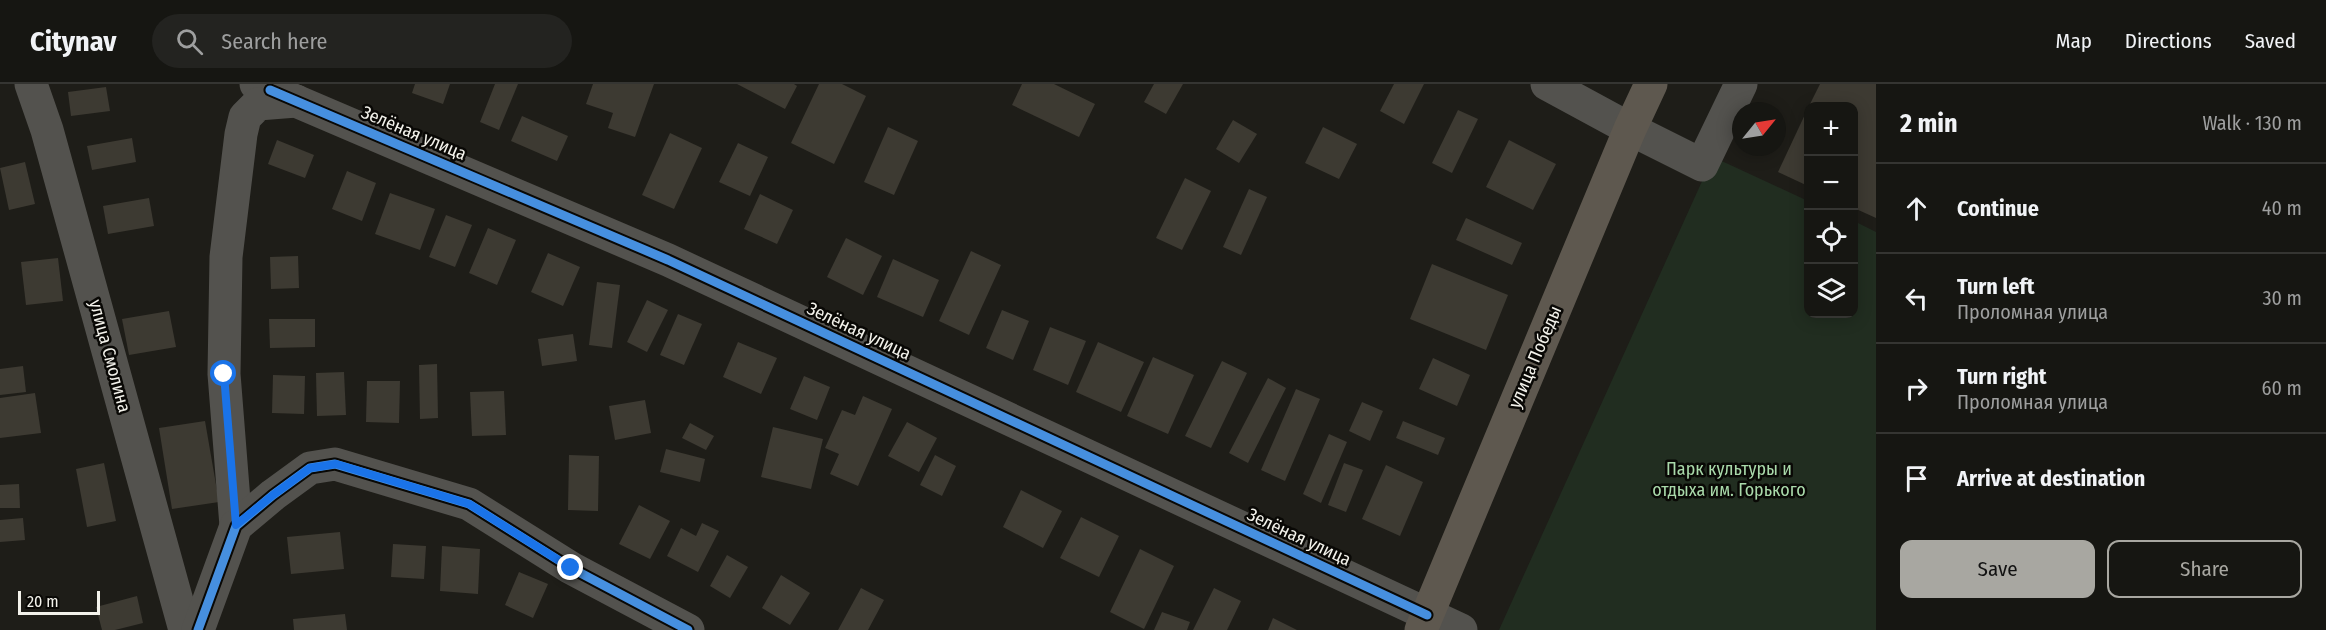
<!DOCTYPE html>
<meta charset="utf-8">
<style>
body{margin:0;font-family:"Fira Sans Condensed",sans-serif;background:#232320;color:#f1f3f6}
.controls{position:absolute;right:18px;top:18px;display:grid;overflow:hidden;border-radius:12px;box-shadow:0 3px 15px #0003}
.controls button{width:54px;height:54px;display:grid;place-items:center;padding:0;border:0;border-bottom:2px solid #353532;background:#161612;color:#f1f3f6;font:30px sans-serif}
.compass{position:absolute;left:1732px;top:18px;width:54px;height:54px;border-radius:50%;background:#161612;box-shadow:0 3px 15px #0003;rotate:60deg}
.scale{position:absolute;left:18px;bottom:15px;width:82px;box-sizing:border-box;padding-left:6px;border:3px solid #f3f2eb;border-top:0;font-size:16px;line-height:21px;white-space:nowrap;color:#f3f2eb;-webkit-text-stroke:4px #090805;paint-order:stroke}
.stop{position:absolute;width:18px;height:18px;margin:-14px;border:4px solid #1a73e8;border-radius:50%;background:#fff}
.stop.end{background:#1a73e8;border-color:#fff;box-shadow:0 2px 6px #0008}
.list{margin:0;padding:0;list-style:none}
h2{display:flex;justify-content:space-between;align-items:center;height:78px;margin:0;padding:0 24px;font-size:26px}
h2 small{font-size:20px;font-weight:400;color:#9e9f9f}
.list li{display:grid;grid-template-columns:39px 1fr auto;gap:18px;align-items:center;box-sizing:border-box;height:90px;padding:0 24px;border-top:2px solid #353532}
.list b{display:block;font-size:22px;white-space:nowrap}
.list p{margin:0;font-size:20px;white-space:nowrap;color:#9e9f9f}
.list em{font-size:20px;font-style:normal;color:#9e9f9f}
.actions{display:flex;gap:12px;padding:18px 24px}
.actions a{flex:1;padding:14px 0;border:2px solid #a8a7a1;border-radius:12px;text-align:center;font-size:21px;color:#a8a7a1}
.actions .main{background:#a8a7a1;color:#111}
.icon{flex:none;width:33px;height:33px;fill:none;stroke:currentColor;stroke-width:2;stroke-linecap:round;stroke-linejoin:round}
.map{position:relative;flex:none;width:1876px;height:546px;overflow:hidden}
header{display:flex;align-items:center;gap:36px;box-sizing:border-box;height:84px;padding:0 30px;background:#161612;border-bottom:2px solid #353532}
header strong{font-size:28px}
nav{display:flex;gap:33px;margin-inline-start:auto;font-size:21px}
.search{width:420px;height:54px;background:#232320;display:flex;align-items:center;gap:15px;box-sizing:border-box;padding:0 21px;border-radius:33px;color:#9e9f9f;font-size:22px}
main{display:flex}
aside{flex:1;background:#161612}
.map>svg:first-child{display:block}
.green{fill:#212d20}
.building{fill:#3d3a32}
.lines{fill:none;stroke-linecap:round;stroke-linejoin:round}
.minor{stroke:#53524e;stroke-width:33}
.major{stroke:#5e584f;stroke-width:33}
.cycleway-casing{stroke:#090805;stroke-width:13}
.cycleway{stroke:#468fdf;stroke-width:9}
.route{stroke:#1a73e8;stroke-width:8}
.labels{text-anchor:middle;dominant-baseline:central;stroke-width:5;stroke-linejoin:round;paint-order:stroke}
.street-label{font-size:18px;fill:#f3f2eb;stroke:#090805}
.park-label{font-size:18px;fill:#a9d9aa;stroke:#090805}
</style>
<header>
<strong>Citynav</strong>
<div class="search"><svg class="icon" aria-label="search" viewBox="0 0 24 24"><circle cx="10" cy="10" r="6"/><path d="M15 15l6 6"/></svg>Search here</div>
<nav><a>Map</a><a>Directions</a><a>Saved</a></nav>
</header>
<main>
<div class="map">
<svg width="1876" height="546" viewBox="0 0 1876 546">
<rect width="100%" height="100%" fill="#1e1d18"/>
<!-- green -->
<polygon class="green" points="1713,73 1808,117 1808,230 1854,230 1854,137 1876,148 1876,546 1499,546"/>
<!-- building -->
<g class="building">
<polygon points="415,0 450,0 443,20 412,9"/>
<polygon points="495,0 518,0 499,46 480,38"/>
<polygon points="593,0 654,0 635,53 608,44 613,29 586,20"/>
<polygon points="737,0 794,0 797,2 785,25"/>
<polygon points="819,0 842,0 866,12 834,80 791,59"/>
<polygon points="1022,0 1054,0 1095,20 1079,53 1012,21"/>
<polygon points="1154,0 1183,0 1166,30 1144,18"/>
<polygon points="1394,0 1424,0 1404,40 1380,27"/>
<polygon points="1820,0 1876,0 1876,134 1854,124 1854,22 1809,22"/>
<polygon points="106,3 110,27 71,32 68,8"/>
<polygon points="1808,24 1808,102 1778,88"/>
<polygon points="1458,26 1478,35 1452,89 1432,79"/>
<polygon points="522,32 568,52 557,77 511,57"/>
<polygon points="1233,36 1257,50 1239,79 1216,65"/>
<polygon points="888,43 918,57 894,111 864,98"/>
<polygon points="1323,43 1357,60 1339,95 1305,79"/>
<polygon points="670,49 702,64 674,125 642,111"/>
<polygon points="132,54 136,78 92,86 87,62"/>
<polygon points="277,56 314,71 305,94 268,80"/>
<polygon points="1509,56 1556,80 1533,126 1486,103"/>
<polygon points="738,59 768,73 750,112 719,98"/>
<polygon points="25,78 35,120 9,126 0,84"/>
<polygon points="347,87 376,99 362,137 332,125"/>
<polygon points="1185,94 1211,107 1182,166 1156,154"/>
<polygon points="1249,105 1267,113 1241,171 1223,163"/>
<polygon points="390,109 435,125 420,166 375,150"/>
<polygon points="760,110 793,126 777,160 744,145"/>
<polygon points="149,114 154,142 108,150 103,122"/>
<polygon points="446,131 472,141 455,183 429,173"/>
<polygon points="1466,134 1522,159 1512,181 1456,156"/>
<polygon points="488,144 516,156 497,201 469,189"/>
<polygon points="846,154 882,172 863,211 827,193"/>
<polygon points="971,167 1001,181 969,251 939,237"/>
<polygon points="548,169 580,183 563,222 531,208"/>
<polygon points="298,172 299,204 271,205 270,173"/>
<polygon points="58,174 63,217 26,221 21,178"/>
<polygon points="893,175 939,196 923,233 877,213"/>
<polygon points="1432,180 1508,211 1486,266 1410,235"/>
<polygon points="597,198 620,201 612,264 589,261"/>
<polygon points="647,216 668,226 647,268 627,258"/>
<polygon points="1002,226 1029,237 1013,276 986,264"/>
<polygon points="169,227 176,263 129,271 122,235"/>
<polygon points="678,230 702,240 684,281 660,271"/>
<polygon points="269,235 315,235 315,263 270,264"/>
<polygon points="1050,243 1086,257 1068,301 1033,286"/>
<polygon points="573,250 577,277 542,282 538,255"/>
<polygon points="738,258 777,274 761,310 723,293"/>
<polygon points="1098,258 1144,278 1121,328 1076,308"/>
<polygon points="1153,273 1194,291 1168,350 1127,332"/>
<polygon points="1433,274 1470,291 1457,322 1419,305"/>
<polygon points="1222,277 1247,289 1211,364 1185,352"/>
<polygon points="437,280 438,334 420,335 419,281"/>
<polygon points="23,282 26,308 0,311 0,285"/>
<polygon points="344,288 346,331 317,332 316,289"/>
<polygon points="273,291 305,292 304,330 272,329"/>
<polygon points="804,292 830,303 817,336 790,325"/>
<polygon points="1268,294 1286,304 1248,379 1229,369"/>
<polygon points="367,297 400,297 399,339 366,338"/>
<polygon points="1296,305 1320,315 1285,397 1261,386"/>
<polygon points="504,307 506,351 472,352 470,308"/>
<polygon points="35,309 41,349 0,354 0,314"/>
<polygon points="863,312 892,325 858,402 830,390 839,370 825,364 842,326 855,331"/>
<polygon points="645,316 651,349 615,356 609,322"/>
<polygon points="1362,318 1383,327 1370,357 1349,347"/>
<polygon points="205,337 219,418 172,425 159,344"/>
<polygon points="1403,337 1445,354 1438,371 1396,354"/>
<polygon points="907,338 937,354 919,388 888,372"/>
<polygon points="690,339 714,352 706,366 682,354"/>
<polygon points="773,343 823,355 811,405 761,393"/>
<polygon points="1329,350 1347,358 1321,419 1303,410"/>
<polygon points="666,365 705,375 700,398 660,388"/>
<polygon points="569,371 599,372 598,427 568,426"/>
<polygon points="935,371 956,382 942,412 920,401"/>
<polygon points="104,379 116,437 87,443 76,385"/>
<polygon points="1344,379 1363,386 1346,428 1328,421"/>
<polygon points="1386,381 1423,398 1400,452 1362,435"/>
<polygon points="19,400 20,424 0,424 0,401"/>
<polygon points="1021,406 1062,427 1043,464 1003,443"/>
<polygon points="639,421 670,437 650,475 619,460"/>
<polygon points="1081,433 1119,452 1099,493 1060,474"/>
<polygon points="23,434 25,456 0,458 0,436"/>
<polygon points="702,439 719,447 698,488 667,472 681,444 696,452"/>
<polygon points="340,448 344,485 291,490 287,453"/>
<polygon points="393,460 426,462 424,495 391,493"/>
<polygon points="442,462 480,465 478,510 440,507"/>
<polygon points="1140,465 1174,482 1144,545 1110,528"/>
<polygon points="727,471 748,483 730,514 710,502"/>
<polygon points="519,488 548,500 533,534 505,521"/>
<polygon points="781,491 810,509 790,541 762,524"/>
<polygon points="861,504 884,516 868,546 838,546"/>
<polygon points="1214,504 1241,517 1227,546 1193,546"/>
<polygon points="137,512 143,539 115,546 102,546 96,523"/>
<polygon points="1162,528 1190,538 1187,546 1154,546"/>
<polygon points="345,530 347,546 294,546 293,535"/>
<polygon points="1273,534 1297,546 1268,546"/>
</g>
<g class="lines">
<!-- minor -->
<g class="minor">
<polyline points="31,0 47,46 185,546"/>
<polyline points="256,0 668,176 1461,546"/>
<polyline points="1547,0 1630,45 1702,81 1741,0"/>
<polyline points="236,442 224,290 226,173 241,50 245,33 258,20 296,17"/>
<polyline points="198,546 236,442 273,411 310,384 335,380 469,420 571,484 688,546"/>
</g>
<!-- major -->
<polyline class="major" points="1421,546 1630,45 1651,0"/>
<!-- cycleway casing -->
<g class="cycleway-casing">
<g id="cycleway">
<polyline points="270,6 668,176 1427,531"/>
<polyline points="198,546 236,442 273,411 310,384 335,380 469,420 571,484 688,546"/>
</g>
</g>
<!-- cycleway -->
<use href="#cycleway" class="cycleway"/>
</g>
<g class="lines">
<!-- route -->
<polyline class="route" points="224,290 236,441 273,411 310,384 336,380 469,420 571,484"/>
</g>
<g class="labels">
<!-- street labels -->
<g class="street-label">
<text transform="translate(414 49) rotate(23)">Зелёная улица</text>
<text transform="translate(859 247) rotate(25)">Зелёная улица</text>
<text transform="translate(110 272) rotate(75)">улица Смолина</text>
<text transform="translate(1535 273) rotate(-67)">улица Победы</text>
<text transform="translate(1299 453) rotate(25)">Зелёная улица</text>
</g>
<!-- park labels -->
<g class="park-label">
<text x="1729" y="385">Парк культуры и<tspan x="1729" dy="21">отдыха им. Горького</tspan></text>
</g>
</g>
</svg>
<div class="controls">
<button>+</button>
<button>−</button>
<button><svg class="icon" aria-label="locate" viewBox="0 0 24 24"><circle cx="12" cy="12" r="6"/><path d="M12 2v4M12 18v4M2 12h4M18 12h4"/></svg></button>
<button><svg class="icon" aria-label="layers" viewBox="0 0 24 24"><path d="M12 4l9 5-9 5-9-5zM3 14l9 5 9-5"/></svg></button>
</div>
<svg class="compass" viewBox="-18 -18 36 36"><path d="M0-13l5 13h-10z" fill="#e53935"/><path d="M0 13l5-13h-10z" fill="#9e9f9f"/></svg>
<div class="scale">20 m</div>
<div class="stop" style="left:224px;top:290px"></div>
<div class="stop end" style="left:571px;top:484px"></div>
</div>
<aside>
<h2>2 min<small>Walk · 130 m</small></h2>
<ul class="list">
<li><svg class="icon" aria-label="ahead" viewBox="0 0 24 24"><path d="M12 20V5M6 11l6-6 6 6"/></svg><div><b>Continue</b></div><em>40 m</em></li>
<li><svg class="icon" aria-label="left" viewBox="0 0 24 24"><path d="M17 20v-9H6M10 6l-5 5 5 5"/></svg><div><b>Turn left</b><p>Проломная улица</p></div><em>30 m</em></li>
<li><svg class="icon" aria-label="right" viewBox="0 0 24 24"><path d="M7 20v-9h11M14 6l5 5-5 5"/></svg><div><b>Turn right</b><p>Проломная улица</p></div><em>60 m</em></li>
<li><svg class="icon" aria-label="arrive" viewBox="0 0 24 24"><path d="M6 21V4h12l-3 4 3 4H6"/></svg><div><b>Arrive at destination</b></div></li>
</ul>
<div class="actions"><a class="main">Save</a><a>Share</a></div>
</aside>
</main>
